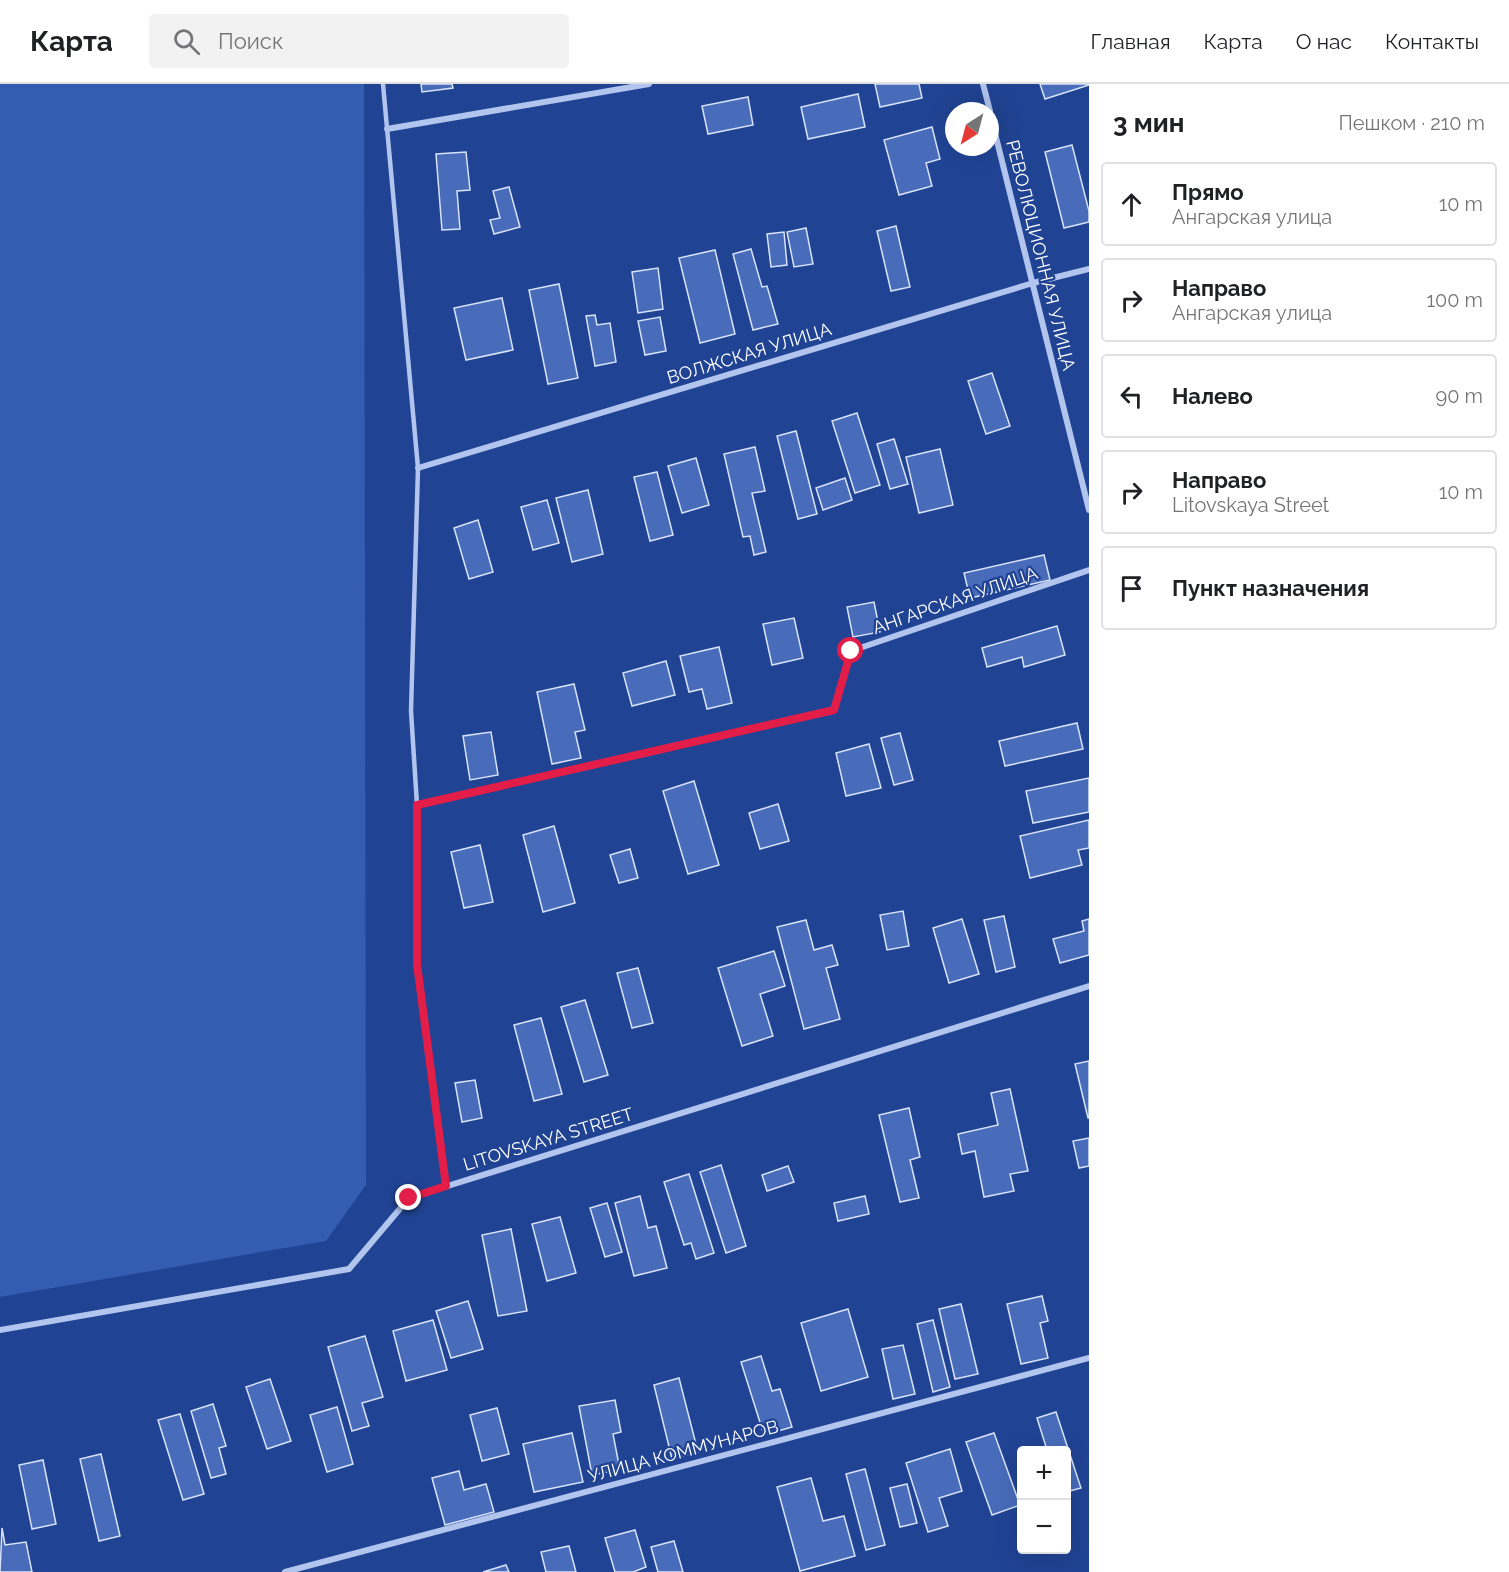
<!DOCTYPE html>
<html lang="ru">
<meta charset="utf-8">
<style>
body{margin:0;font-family:Raleway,sans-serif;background:#f2f2f2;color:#202124}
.controls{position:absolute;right:18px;bottom:18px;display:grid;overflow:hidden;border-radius:6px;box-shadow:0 6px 24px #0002}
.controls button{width:54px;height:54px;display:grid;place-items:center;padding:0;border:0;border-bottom:2px solid #e0e0e0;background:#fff;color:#202124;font:30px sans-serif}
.compass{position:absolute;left:945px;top:18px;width:54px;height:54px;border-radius:50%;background:#fff;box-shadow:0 6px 24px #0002;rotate:216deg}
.stop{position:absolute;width:18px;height:18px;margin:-14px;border:4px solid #e11d48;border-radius:50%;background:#fff}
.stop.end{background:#e11d48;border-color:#fff;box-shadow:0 2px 6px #0008}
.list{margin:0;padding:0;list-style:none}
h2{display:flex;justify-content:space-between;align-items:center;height:78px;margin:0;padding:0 24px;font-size:26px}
h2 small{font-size:20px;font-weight:400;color:#757577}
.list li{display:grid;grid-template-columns:39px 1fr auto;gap:18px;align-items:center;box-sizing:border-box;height:84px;margin:0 12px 12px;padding:0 12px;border:2px solid #e0e0e0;border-radius:6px}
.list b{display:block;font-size:22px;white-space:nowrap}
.list p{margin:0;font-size:20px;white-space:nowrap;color:#757577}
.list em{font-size:20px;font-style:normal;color:#757577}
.icon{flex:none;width:33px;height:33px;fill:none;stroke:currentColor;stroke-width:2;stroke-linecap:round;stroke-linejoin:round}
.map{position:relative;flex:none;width:1089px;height:1488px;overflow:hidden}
header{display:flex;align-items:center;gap:36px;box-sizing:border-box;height:84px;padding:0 30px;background:#fff;border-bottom:2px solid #e0e0e0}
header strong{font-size:28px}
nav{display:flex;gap:33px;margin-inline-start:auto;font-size:21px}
.search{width:420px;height:54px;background:#f2f2f2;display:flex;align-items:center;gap:15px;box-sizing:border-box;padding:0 21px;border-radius:6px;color:#757577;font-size:22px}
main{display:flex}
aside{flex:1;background:#fff}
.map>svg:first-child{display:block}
.green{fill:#345cb0}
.building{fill:#486cb9;stroke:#d8e3fa;stroke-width:1.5}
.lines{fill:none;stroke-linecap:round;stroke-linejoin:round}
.service{stroke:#b2c5ee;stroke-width:4.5}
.minor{stroke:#b2c5ee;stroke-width:6}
.route{stroke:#e11d48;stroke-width:8}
.labels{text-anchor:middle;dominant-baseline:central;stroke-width:4.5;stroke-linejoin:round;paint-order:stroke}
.street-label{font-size:18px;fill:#fff;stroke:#204393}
</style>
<header>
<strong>Карта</strong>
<div class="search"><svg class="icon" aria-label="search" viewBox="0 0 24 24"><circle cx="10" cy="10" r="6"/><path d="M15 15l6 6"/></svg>Поиск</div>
<nav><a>Главная</a><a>Карта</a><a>О нас</a><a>Контакты</a></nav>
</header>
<main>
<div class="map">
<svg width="1089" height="1488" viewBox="0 0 1089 1488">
<rect width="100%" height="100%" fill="#204393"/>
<!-- green -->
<polygon class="green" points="0,0 364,0 366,1101 326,1157 0,1213"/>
<!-- building -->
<g class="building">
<polygon points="421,0 452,0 453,4 422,8"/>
<polygon points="875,0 919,0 922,14 880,23"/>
<polygon points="1040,0 1089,0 1089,1 1045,15"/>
<polygon points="858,10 865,43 808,55 801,23"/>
<polygon points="748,13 753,41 708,50 702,22"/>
<polygon points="932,43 940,75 926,79 932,102 899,111 884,56"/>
<polygon points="1072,61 1089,127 1089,138 1064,144 1045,68"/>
<polygon points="466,68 470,106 457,107 460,145 442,146 436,70"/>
<polygon points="509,103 520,143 494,150 490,136 500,134 493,107"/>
<polygon points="896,142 910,203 891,207 877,147"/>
<polygon points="806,144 813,180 794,183 787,148"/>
<polygon points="784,148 787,181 771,183 767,150"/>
<polygon points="751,165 762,203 767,202 778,240 753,246 733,170"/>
<polygon points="715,166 735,250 700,259 679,174"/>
<polygon points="658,184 663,225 638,229 632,188"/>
<polygon points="559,200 578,294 548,300 529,206"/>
<polygon points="502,214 513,266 466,276 454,224"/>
<polygon points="595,231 597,241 610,239 616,278 595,282 586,232"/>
<polygon points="660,233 666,267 645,271 638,237"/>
<polygon points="992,289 1010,342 986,350 968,297"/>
<polygon points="857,329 880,401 855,409 832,337"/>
<polygon points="796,347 817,430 798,435 777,352"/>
<polygon points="894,355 908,400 890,405 877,360"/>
<polygon points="755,363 765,407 752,409 766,468 754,471 750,452 743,453 724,370"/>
<polygon points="940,365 953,421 919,429 906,373"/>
<polygon points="696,374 709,421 682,429 668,382"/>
<polygon points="657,388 673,451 650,457 634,393"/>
<polygon points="845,394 852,416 823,426 816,404"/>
<polygon points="588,406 603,470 572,478 556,414"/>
<polygon points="547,416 559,459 533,466 521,423"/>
<polygon points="478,436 493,488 469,495 454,444"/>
<polygon points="1044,471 1050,496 970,514 964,489"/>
<polygon points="874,518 880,548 853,553 847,523"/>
<polygon points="794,534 803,574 772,581 763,540"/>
<polygon points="1057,542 1065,571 1024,583 1022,573 987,583 982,564"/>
<polygon points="719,563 732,619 707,625 702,605 689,608 680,572"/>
<polygon points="666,577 675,611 632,622 623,589"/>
<polygon points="574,600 585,646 575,648 581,674 552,680 537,608"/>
<polygon points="1077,639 1083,665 1005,682 999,657"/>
<polygon points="491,648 498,691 470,696 463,652"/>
<polygon points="900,649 913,696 894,701 881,654"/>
<polygon points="869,660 881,704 846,712 836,669"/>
<polygon points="1089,694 1089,728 1033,739 1026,707"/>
<polygon points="694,697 719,781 688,790 663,707"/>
<polygon points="778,720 789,757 760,765 749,729"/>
<polygon points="1089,736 1089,764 1078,766 1082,781 1030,794 1020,752"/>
<polygon points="554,742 575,819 543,828 523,751"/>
<polygon points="480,761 493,818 464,824 451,768"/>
<polygon points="630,765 638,794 619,799 610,771"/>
<polygon points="903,827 909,862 887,866 880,831"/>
<polygon points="1004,832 1015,883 996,888 984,836"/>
<polygon points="962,835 979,890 949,899 933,844"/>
<polygon points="1089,835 1089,871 1060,879 1053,855 1084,847 1082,837"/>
<polygon points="806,836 814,866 832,861 838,881 826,884 840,935 804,945 777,843"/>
<polygon points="774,867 785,902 760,910 773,952 742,962 718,884"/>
<polygon points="638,884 653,939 632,944 617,889"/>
<polygon points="585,916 608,991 584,998 561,923"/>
<polygon points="541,934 562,1010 534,1017 514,941"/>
<polygon points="1089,977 1089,1034 1088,1034 1075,980"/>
<polygon points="475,996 482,1034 462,1038 455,999"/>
<polygon points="1010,1005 1028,1087 1010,1090 1014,1107 984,1113 975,1067 962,1070 958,1050 998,1041 991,1009"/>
<polygon points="909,1024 920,1073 910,1076 919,1114 900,1118 879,1031"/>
<polygon points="1089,1054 1089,1082 1079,1084 1073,1057"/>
<polygon points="721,1081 746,1162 726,1169 700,1088"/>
<polygon points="788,1082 794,1098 767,1107 762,1091"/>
<polygon points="689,1090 714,1169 696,1175 691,1159 684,1161 664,1098"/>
<polygon points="640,1112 648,1144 656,1142 667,1184 634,1192 615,1119"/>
<polygon points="865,1112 869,1130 838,1137 834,1119"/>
<polygon points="607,1119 622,1168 605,1173 590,1124"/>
<polygon points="560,1133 576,1189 547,1197 532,1140"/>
<polygon points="511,1145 527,1227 498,1232 482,1151"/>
<polygon points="1042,1212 1048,1237 1040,1239 1048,1274 1021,1280 1007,1220"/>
<polygon points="468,1217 483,1265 451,1274 436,1227"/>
<polygon points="961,1220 978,1290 955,1295 939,1225"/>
<polygon points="848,1225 868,1293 821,1307 801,1239"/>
<polygon points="433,1236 447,1286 406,1297 393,1247"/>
<polygon points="933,1236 950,1303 933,1308 917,1240"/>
<polygon points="365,1252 383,1313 362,1319 369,1342 352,1347 328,1263"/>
<polygon points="903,1261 915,1310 893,1315 882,1265"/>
<polygon points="761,1272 772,1307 780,1305 792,1343 764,1351 741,1278"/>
<polygon points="679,1294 698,1368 672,1375 654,1301"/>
<polygon points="270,1295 291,1357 267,1365 246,1303"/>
<polygon points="615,1316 621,1348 613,1350 620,1386 592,1391 579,1322"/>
<polygon points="213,1320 226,1362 219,1364 226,1390 211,1394 191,1327"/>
<polygon points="337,1323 353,1380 327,1388 310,1331"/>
<polygon points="497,1324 509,1370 482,1377 470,1331"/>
<polygon points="1056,1328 1081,1404 1066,1408 1066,1366 1047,1366 1037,1334"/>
<polygon points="180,1330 204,1410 183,1416 158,1336"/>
<polygon points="572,1349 583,1398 534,1408 523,1360"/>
<polygon points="994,1349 1020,1421 992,1431 966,1358"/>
<polygon points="950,1365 962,1407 939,1414 948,1442 928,1448 906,1379"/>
<polygon points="101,1370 120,1452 99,1457 80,1375"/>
<polygon points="43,1376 56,1440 32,1445 19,1381"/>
<polygon points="865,1385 885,1461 866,1466 846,1390"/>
<polygon points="459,1387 464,1406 486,1400 494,1428 445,1441 432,1394"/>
<polygon points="811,1394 823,1437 844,1432 855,1472 800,1487 777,1403"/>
<polygon points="907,1400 917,1439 900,1443 890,1404"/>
<polygon points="2,1444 5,1461 26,1458 32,1488 0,1488"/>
<polygon points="635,1446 646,1483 633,1488 615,1488 605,1454"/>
<polygon points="674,1457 683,1488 658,1488 651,1463"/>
<polygon points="569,1462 576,1488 546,1488 541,1468"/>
<polygon points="506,1481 509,1488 483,1488"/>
</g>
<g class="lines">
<!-- service -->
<polyline class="service" points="383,0 418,384 411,627 417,721 417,880 446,1102"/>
<!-- minor -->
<g class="minor">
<polyline points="983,0 990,27"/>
<polyline points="990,29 1089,426"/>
<polyline points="387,45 649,0"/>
<polyline points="418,384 1033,199 1089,185"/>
<polyline points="417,721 834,626 851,567 1089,486"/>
<polyline points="0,1246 349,1185 409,1114 1089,902"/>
<polyline points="285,1488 1089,1274"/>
</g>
</g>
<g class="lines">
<!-- route -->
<polyline class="route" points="409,1114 446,1102 417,880 417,721 834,626 851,567"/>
</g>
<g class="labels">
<!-- street labels -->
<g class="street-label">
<text transform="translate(1041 171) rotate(76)">РЕВОЛЮЦИОННАЯ УЛИЦА</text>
<text transform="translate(749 269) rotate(-17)">ВОЛЖСКАЯ УЛИЦА</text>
<text transform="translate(955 516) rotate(-19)">АНГАРСКАЯ УЛИЦА</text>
<text transform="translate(548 1055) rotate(-17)">LITOVSKAYA STREET</text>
<text transform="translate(683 1367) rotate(-15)">УЛИЦА КОММУНАРОВ</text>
</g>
</g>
</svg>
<div class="controls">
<button>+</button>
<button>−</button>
</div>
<svg class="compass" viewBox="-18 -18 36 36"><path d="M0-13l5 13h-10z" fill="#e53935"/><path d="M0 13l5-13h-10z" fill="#757577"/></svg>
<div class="stop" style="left:851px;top:567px"></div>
<div class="stop end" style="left:409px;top:1114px"></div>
</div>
<aside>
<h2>3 мин<small>Пешком · 210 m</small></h2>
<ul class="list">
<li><svg class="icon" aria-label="ahead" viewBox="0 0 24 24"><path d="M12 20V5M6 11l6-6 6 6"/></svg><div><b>Прямо</b><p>Ангарская улица</p></div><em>10 m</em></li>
<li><svg class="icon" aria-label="right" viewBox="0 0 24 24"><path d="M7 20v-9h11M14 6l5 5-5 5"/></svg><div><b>Направо</b><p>Ангарская улица</p></div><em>100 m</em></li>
<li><svg class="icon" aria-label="left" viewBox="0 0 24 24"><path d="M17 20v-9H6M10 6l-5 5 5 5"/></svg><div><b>Налево</b></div><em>90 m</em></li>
<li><svg class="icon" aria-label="right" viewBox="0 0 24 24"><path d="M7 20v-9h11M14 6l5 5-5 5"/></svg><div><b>Направо</b><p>Litovskaya Street</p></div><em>10 m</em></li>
<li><svg class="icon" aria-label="arrive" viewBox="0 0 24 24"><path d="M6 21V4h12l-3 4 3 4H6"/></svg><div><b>Пункт назначения</b></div></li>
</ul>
</aside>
</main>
